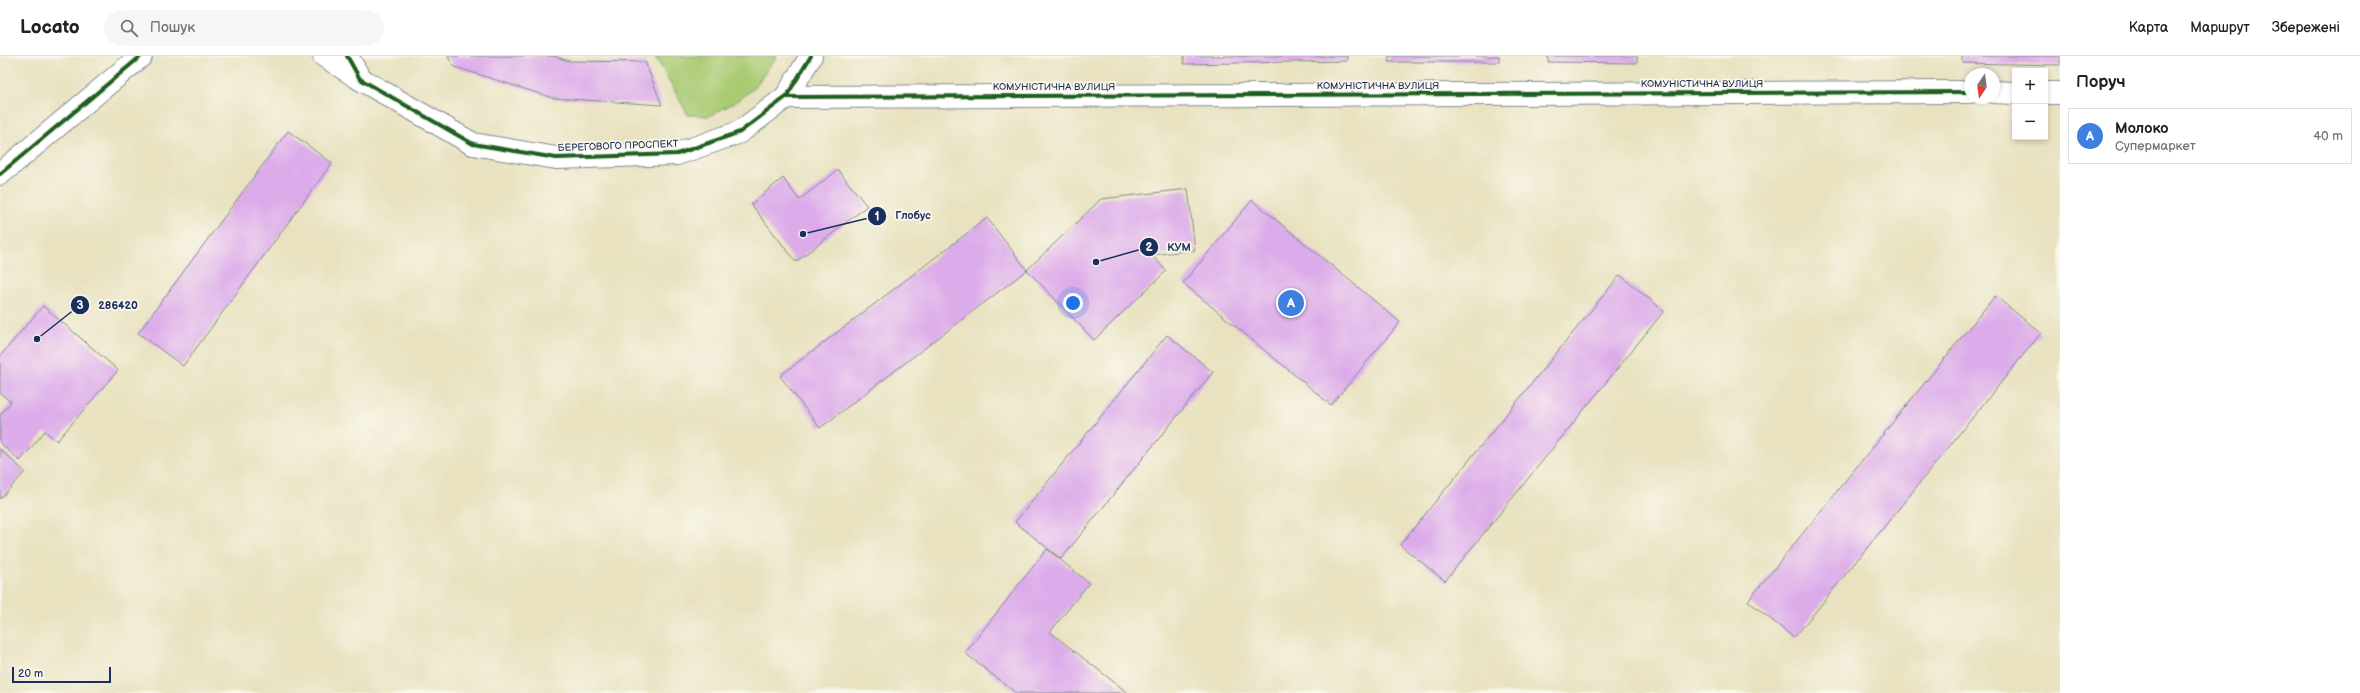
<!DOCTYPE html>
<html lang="uk">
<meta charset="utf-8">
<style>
body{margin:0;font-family:"Balsamiq Sans",sans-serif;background:#f6f6f6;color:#202124}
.controls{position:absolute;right:12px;top:12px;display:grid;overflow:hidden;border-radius:0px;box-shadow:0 2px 6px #0003}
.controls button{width:36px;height:36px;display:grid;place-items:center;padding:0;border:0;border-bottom:1px solid #e0e0e0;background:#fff;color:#202124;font:20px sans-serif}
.compass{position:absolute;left:1964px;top:12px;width:36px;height:36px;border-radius:50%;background:#fff;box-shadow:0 2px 6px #0003;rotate:193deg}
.scale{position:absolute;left:12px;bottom:10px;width:99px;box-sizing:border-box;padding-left:4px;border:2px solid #1b2f5e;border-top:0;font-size:11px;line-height:14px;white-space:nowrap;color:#1b2f5e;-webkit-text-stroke:3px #fbf7ec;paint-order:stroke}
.you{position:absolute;left:1073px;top:247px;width:14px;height:14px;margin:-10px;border:3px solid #fff;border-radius:50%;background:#1a73e8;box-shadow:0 0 0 6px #1a73e833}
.badge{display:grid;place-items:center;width:26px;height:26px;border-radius:50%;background:#7c3aed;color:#fff;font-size:13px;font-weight:700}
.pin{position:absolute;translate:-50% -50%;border:2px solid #fff;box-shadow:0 1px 4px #0006}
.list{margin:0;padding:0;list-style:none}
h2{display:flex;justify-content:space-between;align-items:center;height:52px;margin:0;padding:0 16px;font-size:17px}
h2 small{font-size:13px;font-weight:400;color:#757577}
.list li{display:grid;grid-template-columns:26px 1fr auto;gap:12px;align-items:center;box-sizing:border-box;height:56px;margin:0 8px 8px;padding:0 8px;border:1px solid #e0e0e0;border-radius:0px}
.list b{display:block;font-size:15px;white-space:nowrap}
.list p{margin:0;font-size:13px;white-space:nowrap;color:#757577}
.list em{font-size:13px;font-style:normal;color:#757577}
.icon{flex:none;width:22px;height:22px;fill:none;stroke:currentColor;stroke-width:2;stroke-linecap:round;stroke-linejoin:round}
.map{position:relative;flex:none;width:2060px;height:637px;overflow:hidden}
header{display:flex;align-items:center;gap:24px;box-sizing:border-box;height:56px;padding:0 20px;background:#fff;border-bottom:1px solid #e0e0e0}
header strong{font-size:19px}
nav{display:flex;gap:22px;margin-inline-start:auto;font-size:14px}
.search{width:280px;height:36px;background:#f6f6f6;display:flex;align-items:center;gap:10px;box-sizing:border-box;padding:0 14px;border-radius:22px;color:#757577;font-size:15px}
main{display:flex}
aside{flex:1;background:#fff}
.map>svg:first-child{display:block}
.green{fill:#aacb73;stroke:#627d68}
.building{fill:#dcabea}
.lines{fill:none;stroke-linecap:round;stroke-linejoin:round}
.minor-casing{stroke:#82888f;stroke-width:24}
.minor{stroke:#fff;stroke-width:22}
.cycleway-casing{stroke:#fbf7ec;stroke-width:6}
.cycleway{stroke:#1b5e20;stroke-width:4}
.labels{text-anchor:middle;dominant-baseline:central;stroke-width:3.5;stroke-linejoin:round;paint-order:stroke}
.street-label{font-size:10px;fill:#1b2f5e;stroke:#fbf7ec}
.leader{fill:none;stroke:#1b2f5e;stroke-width:1.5}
.callout-dot{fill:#1b2f5e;stroke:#fbf7ec;stroke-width:1.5}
.mark-label{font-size:12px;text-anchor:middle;font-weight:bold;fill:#fff}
.callout-label{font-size:11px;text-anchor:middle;font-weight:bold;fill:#1b2f5e;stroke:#fbf7ec;stroke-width:3.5;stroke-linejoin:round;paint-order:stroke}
</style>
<header>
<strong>Locato</strong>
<div class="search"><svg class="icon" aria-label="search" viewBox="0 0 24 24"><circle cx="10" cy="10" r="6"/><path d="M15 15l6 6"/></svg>Пошук</div>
<nav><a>Карта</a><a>Маршрут</a><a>Збережені</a></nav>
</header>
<main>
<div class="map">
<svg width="2060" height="637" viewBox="0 0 2060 637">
<rect width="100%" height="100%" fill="#fbf7ec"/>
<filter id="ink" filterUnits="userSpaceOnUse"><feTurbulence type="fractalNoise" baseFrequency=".025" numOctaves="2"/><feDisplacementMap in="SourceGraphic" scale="8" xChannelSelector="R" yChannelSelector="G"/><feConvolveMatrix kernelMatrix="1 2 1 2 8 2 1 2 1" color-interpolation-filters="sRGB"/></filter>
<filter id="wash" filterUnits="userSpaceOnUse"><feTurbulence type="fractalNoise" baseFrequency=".012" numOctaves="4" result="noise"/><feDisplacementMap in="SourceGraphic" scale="16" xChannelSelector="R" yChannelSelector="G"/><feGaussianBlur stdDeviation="0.9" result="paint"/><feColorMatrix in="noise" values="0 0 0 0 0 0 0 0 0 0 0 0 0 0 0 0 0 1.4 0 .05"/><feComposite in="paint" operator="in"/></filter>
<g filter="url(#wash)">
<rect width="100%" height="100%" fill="#e8e2c0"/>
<!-- green -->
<polygon class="green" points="655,0 777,0 753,33 734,47 709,60 688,59"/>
<g id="blocks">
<!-- building -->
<g class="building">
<polygon points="447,0 553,0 569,5 645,6 662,49 553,42 455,11"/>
<polygon points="1184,0 1347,0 1347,5 1184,8"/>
<rect x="1389" y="0" width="110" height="6"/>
<polygon points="1548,0 1637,0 1637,7 1548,6"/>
<polygon points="1962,0 2060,0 2060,9 1962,7"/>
<polygon points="288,75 332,107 183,310 138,277"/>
<polygon points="838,114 867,150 796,206 751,148 783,122 799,144"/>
<polygon points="1188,133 1195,194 1152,199 1166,215 1094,284 1027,214 1101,143"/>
<polygon points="1252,144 1400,266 1331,349 1183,227"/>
<polygon points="987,162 1027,214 820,372 780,320"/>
<polygon points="1620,219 1664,255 1445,525 1400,489"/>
<polygon points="1995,240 2041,277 1794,582 1748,545"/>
<polygon points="43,250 118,314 57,385 45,375 20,405 0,387 0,359 11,346 0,337 0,300"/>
<polygon points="1167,279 1213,316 1061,503 1015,466"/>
<polygon points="0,393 25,416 0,443"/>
<polygon points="1047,493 1089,527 1050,576 1128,637 1016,637 965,597"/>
</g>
</g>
</g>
<g filter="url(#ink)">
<use href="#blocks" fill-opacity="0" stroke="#82888f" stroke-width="1"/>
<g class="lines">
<!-- minor casing -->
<g class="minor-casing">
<g id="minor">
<polyline points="324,0 357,21"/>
<polyline points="347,0 360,23 473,88 556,102 677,98 740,76 786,41 811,0"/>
<polyline points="1994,36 2015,37"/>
<polyline points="2045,37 2060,37"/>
<polyline points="786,41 1970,36"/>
<polyline points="0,118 141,0"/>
</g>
</g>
<!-- minor -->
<use href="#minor" class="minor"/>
<!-- cycleway casing -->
<g class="cycleway-casing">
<g id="cycleway">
<polyline points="347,0 360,23 473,88 556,102 677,98 740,76 786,41 811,0"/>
<polyline points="786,41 1970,36"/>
<polyline points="0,118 141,0"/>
</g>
</g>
<!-- cycleway -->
<use href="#cycleway" class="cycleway"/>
</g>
</g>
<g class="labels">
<!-- street labels -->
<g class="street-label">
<text x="1702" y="28">КОМУНІСТИЧНА ВУЛИЦЯ</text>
<text x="1378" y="30">КОМУНІСТИЧНА ВУЛИЦЯ</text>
<text x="1054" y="31">КОМУНІСТИЧНА ВУЛИЦЯ</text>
<text transform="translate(618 90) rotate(-2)">БЕРЕГОВОГО ПРОСПЕКТ</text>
</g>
</g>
<!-- callouts -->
<path class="leader" d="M803 178L877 160M1096 206L1149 191M37 283L80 249"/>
<g class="callout-dot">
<circle cx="803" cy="178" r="4"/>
<circle cx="1096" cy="206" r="4"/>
<circle cx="37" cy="283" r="4"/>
<circle cx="877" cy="160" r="10"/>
<circle cx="1149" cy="191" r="10"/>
<circle cx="80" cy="249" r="10"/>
</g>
<g class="mark-label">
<text x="877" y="164">1</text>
<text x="1149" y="195">2</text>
<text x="80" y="253">3</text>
</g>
<g class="callout-label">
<text x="913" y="163">Глобус</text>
<text x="1179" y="195">КУМ</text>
<text x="118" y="253">286420</text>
</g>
</svg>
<div class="controls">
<button>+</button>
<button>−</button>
</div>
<svg class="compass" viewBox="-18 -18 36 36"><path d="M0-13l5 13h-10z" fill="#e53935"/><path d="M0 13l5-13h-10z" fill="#757577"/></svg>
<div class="scale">20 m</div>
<div class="you"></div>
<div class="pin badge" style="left:1291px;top:247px;background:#3f7fe0">A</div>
</div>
<aside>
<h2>Поруч<small></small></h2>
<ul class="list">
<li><span class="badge" style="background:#3f7fe0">A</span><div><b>Молоко</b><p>Супермаркет</p></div><em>40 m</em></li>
</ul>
</aside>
</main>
